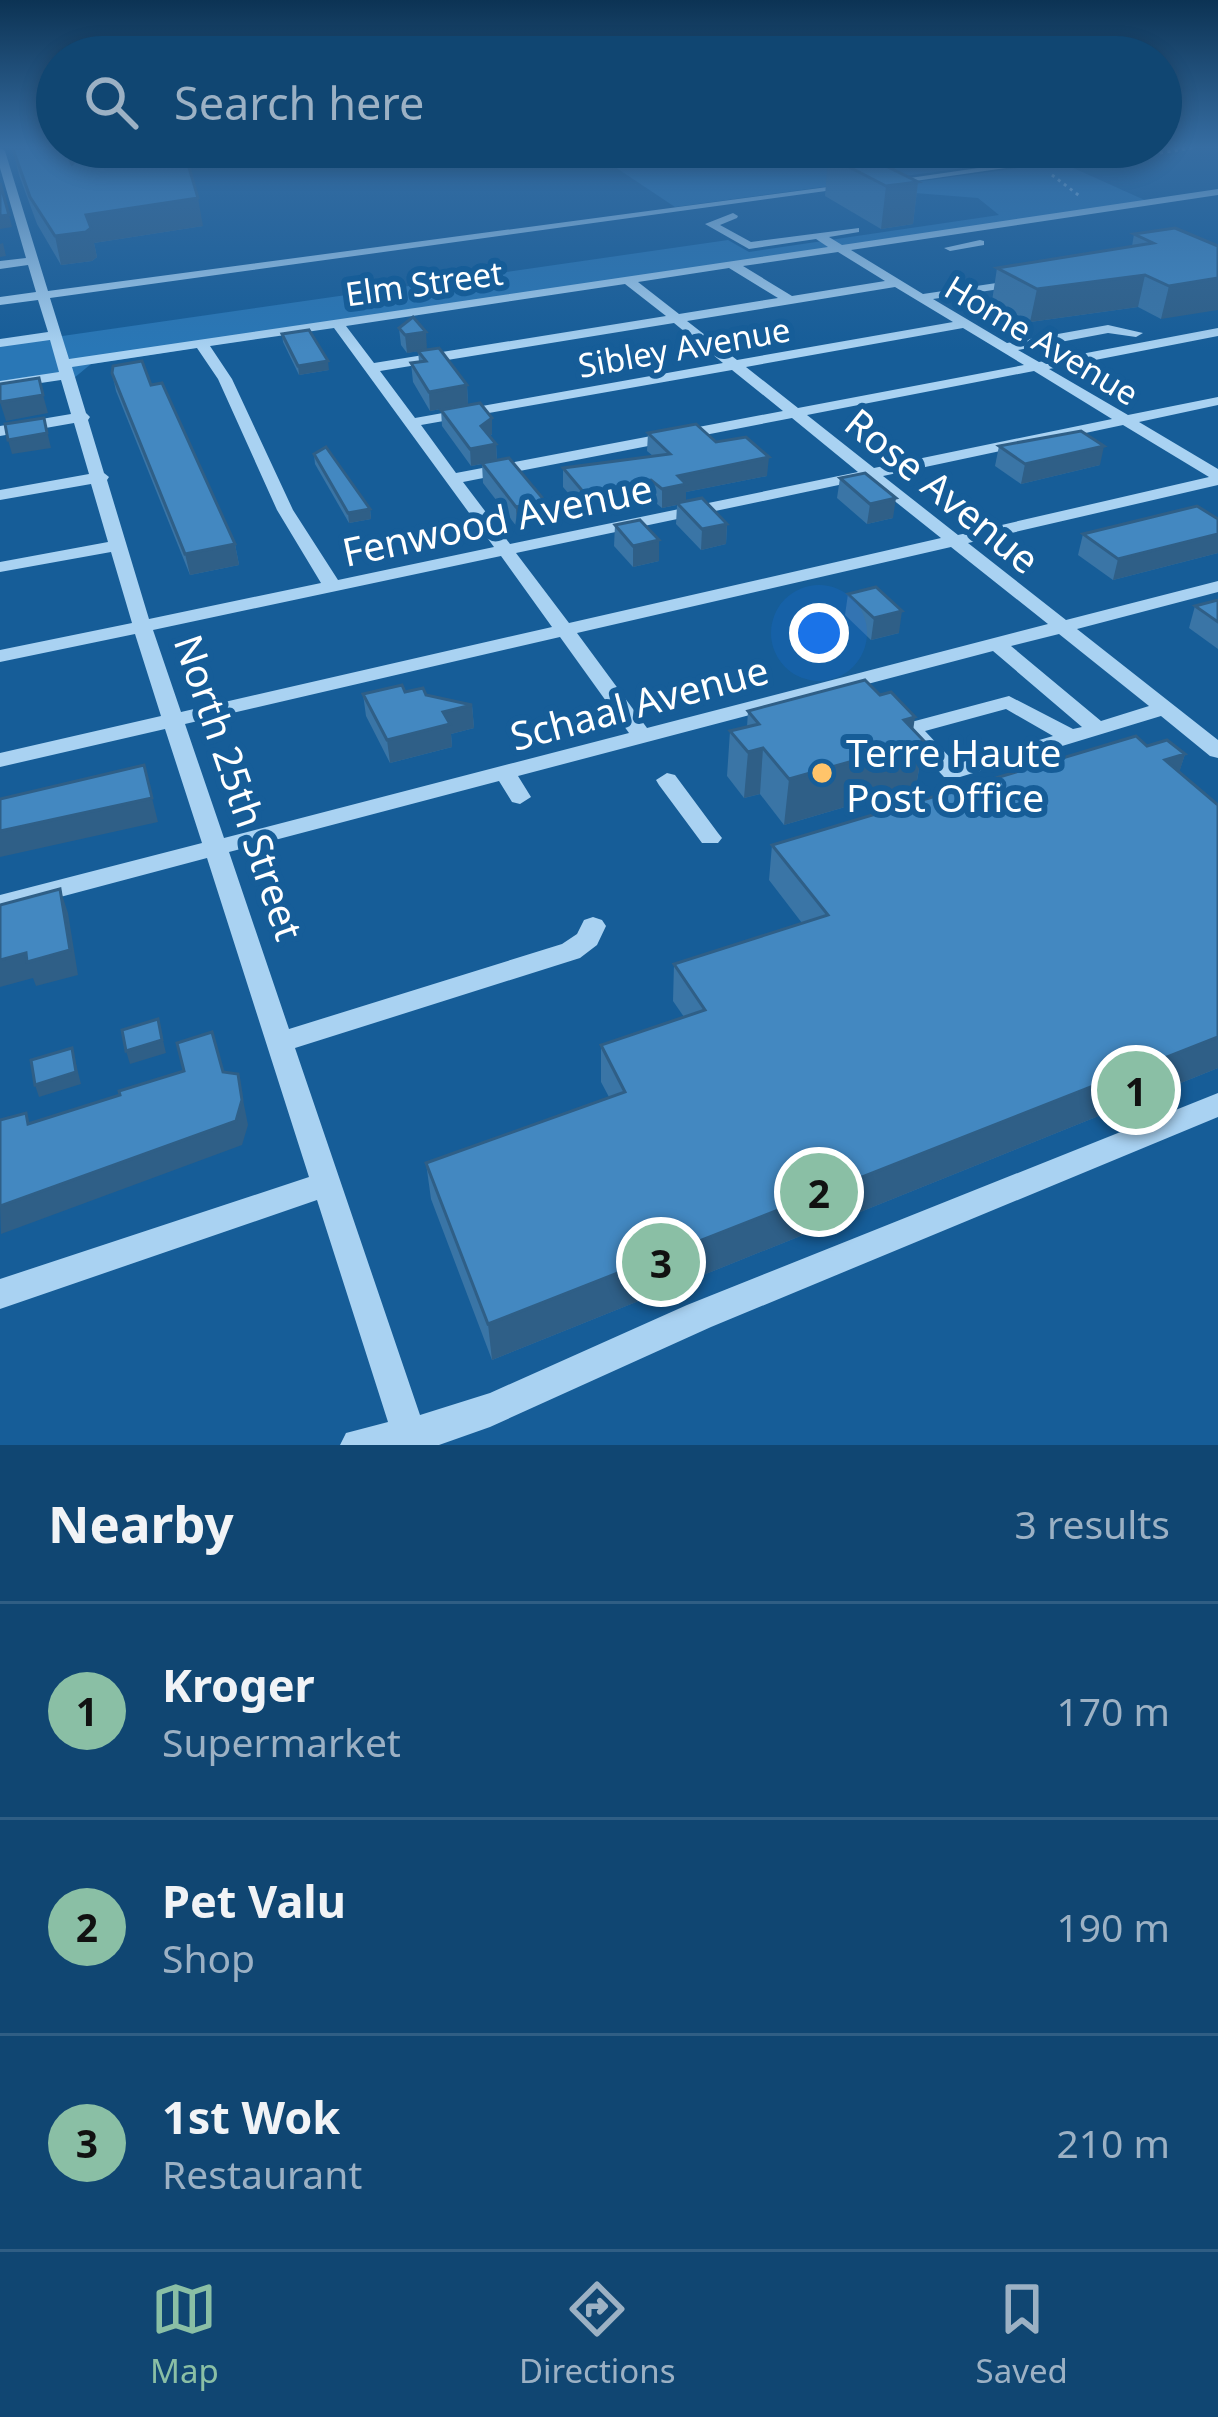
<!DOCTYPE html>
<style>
body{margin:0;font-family:"Noto Sans",sans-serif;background:#1e507a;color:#f1f3f6}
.you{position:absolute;left:819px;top:633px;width:42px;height:42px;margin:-30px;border:9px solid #fff;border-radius:50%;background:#1a73e8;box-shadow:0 0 0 18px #1a73e833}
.badge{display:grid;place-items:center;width:78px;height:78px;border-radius:50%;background:#8abfa5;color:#111;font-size:39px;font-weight:700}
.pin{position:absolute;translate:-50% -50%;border:6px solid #fff;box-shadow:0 3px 12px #0006}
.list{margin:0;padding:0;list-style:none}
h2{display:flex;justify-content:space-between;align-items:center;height:156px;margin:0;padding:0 48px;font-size:51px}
h2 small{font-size:39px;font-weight:400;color:#9cb1c4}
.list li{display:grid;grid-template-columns:78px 1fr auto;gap:36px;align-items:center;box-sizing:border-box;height:216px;padding:0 48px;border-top:3px solid #305e84}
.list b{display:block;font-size:45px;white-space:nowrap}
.list p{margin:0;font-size:39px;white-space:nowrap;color:#9cb1c4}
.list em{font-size:39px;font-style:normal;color:#9cb1c4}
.icon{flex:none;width:66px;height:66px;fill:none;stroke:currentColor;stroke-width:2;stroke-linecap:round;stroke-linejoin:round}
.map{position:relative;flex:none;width:1218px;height:1445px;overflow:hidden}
.search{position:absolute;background:#104672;box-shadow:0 6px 18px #0003;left:36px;right:36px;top:36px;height:132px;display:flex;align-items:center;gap:30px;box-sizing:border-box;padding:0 42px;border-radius:66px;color:#9cb1c4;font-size:45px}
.sheet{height:804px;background:#104672}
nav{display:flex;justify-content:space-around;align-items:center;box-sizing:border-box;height:168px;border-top:3px solid #305e84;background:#104672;font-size:33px;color:#9cb1c4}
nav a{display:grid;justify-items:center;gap:6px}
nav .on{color:#8abfa5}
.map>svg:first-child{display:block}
.green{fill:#2977b6}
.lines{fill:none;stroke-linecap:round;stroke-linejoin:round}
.path{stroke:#a9d2f2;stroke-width:3;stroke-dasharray:3 4.5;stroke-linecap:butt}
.minor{fill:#a9d2f2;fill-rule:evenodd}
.wall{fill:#3a75a6}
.shaded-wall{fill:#2f5f87}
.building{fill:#4388c1;stroke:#2f5f87;stroke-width:3}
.poi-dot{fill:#ffc46a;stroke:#165d98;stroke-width:4.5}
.labels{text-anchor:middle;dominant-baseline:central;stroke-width:12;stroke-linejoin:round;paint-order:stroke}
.far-street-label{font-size:33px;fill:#fff;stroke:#165d98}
.street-label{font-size:39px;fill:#fff;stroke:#165d98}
.poi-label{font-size:39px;fill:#fff;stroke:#165d98;text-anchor:start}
</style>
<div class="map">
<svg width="1218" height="1445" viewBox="0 0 1218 1445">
<rect width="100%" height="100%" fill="#165d98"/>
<!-- green -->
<g class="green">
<polygon points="585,147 1120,147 675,207"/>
<polygon points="1173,147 1196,147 1069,166 1149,202 91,364 74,378 0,387 0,345 728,240 749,252 999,215 978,198 864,189"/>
</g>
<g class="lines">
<!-- path -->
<g class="path">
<polyline points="1160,153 1197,147"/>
<polyline points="1052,175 1081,197"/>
</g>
<!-- minor -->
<g class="minor">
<polygon points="1123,147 1153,147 887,185 882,182"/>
<path d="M0 148 5 151 48 291 850 184 855 187 50 298 69 359 828 247 816 239 749 249 705 224 733 213 738 216 737 218 720 225 751 242 859 228V232L829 237 842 245 1218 189V195L851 250 923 294 1023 279V285L1019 286 933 299 1007 343 1108 325 1143 333 1136 337 1108 333 1018 350 1039 362 1218 328V336L1049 369 1128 415 1218 397V405L1139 422 1218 469V485L968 543 1066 620 1218 581V592L1077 629 1218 740V758L1210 756 1161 716 960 777H944L895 724 899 720 915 721 1009 696 1073 729 1082 727 993 651 518 776 531 797 520 804 512 802 499 781 229 852 289 1029 562 944 577 934 584 920 593 917 602 920 606 926 597 945 580 958 295 1048 420 1415 490 1393 687 1305 1218 1093V1117L711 1327 490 1427 439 1445H340L346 1433 388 1422 317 1200 0 1309V1279L309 1177 207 858 0 913V895L202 843 165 729 0 767V753L161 716 135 634 0 662V650L132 623 111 552 0 572V562L108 542 91 484 0 500V490L89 474 74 423 0 436V426L71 414 61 380 0 389V381L59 372 50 340 0 347V339L48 332 38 300 0 305V297L36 292 28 265 0 269V261L26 258 0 168ZM838 252 885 281 792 296 743 266ZM729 268 778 298 679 314 638 282ZM625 284 666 316 374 363 346 326ZM895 287 953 322 737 360 687 321ZM674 323 723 363 415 418 380 371ZM334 328 494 547 338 580 293 510 232 379 210 346ZM963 328 1024 365 798 408 746 367ZM197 348 218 379 277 510 321 583 149 619 107 480 109 477 104 473 88 420 90 417 86 413 72 367ZM732 370 783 411 456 473 421 425ZM1034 371 1112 419 874 468 807 415ZM792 418 858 472 510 544 463 482ZM1123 425 1209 477 958 535 883 476ZM867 479 941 538 569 623 516 553ZM951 547 1048 624 647 728 577 633ZM501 556 552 627 181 712 153 630ZM1059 634 1149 706 1101 721 1011 646ZM560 637 629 733 224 838 185 724ZM1006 709 1053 736 956 764 925 731Z"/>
<polygon points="980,240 984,241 984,245 950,251 944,248"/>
<polygon points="667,773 675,775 718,833 722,838 718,843 702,843 659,785 656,780"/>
</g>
</g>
<!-- wall -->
<g class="wall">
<polygon points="13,149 72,164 203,226 94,243 97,257 92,261 61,265 37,224 19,175"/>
<polygon points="828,156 918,182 913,224 881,229 825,196"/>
<polygon points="1134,234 1218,246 1161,319 1138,307 1030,322 992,301 997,268 1132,246"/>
<polygon points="399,328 467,385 468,404 430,411 413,382 411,363 419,362 418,351 407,353 401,345"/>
<polygon points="282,334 329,370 299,375 283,342"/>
<polygon points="112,373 151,385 235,544 239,565 190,575 116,391"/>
<polygon points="441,410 492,434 490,436 496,444 497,460 545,501 545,521 517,527 483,483 482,464 471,466 442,426"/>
<polygon points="648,433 716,442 767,476 686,492 686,502 727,524 726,544 701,550 676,524 677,505 662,508 651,499 585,513 563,487 563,468 653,456 647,451"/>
<polygon points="999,446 1100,465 1021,484 995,466"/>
<polygon points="314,454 370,509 371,519 349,523 315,464"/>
<polygon points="840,478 893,518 867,524 837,498"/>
<polygon points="1218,519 1218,553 1113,580 1078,555 1083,534"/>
<polygon points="615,525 659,561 633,567 614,546"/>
<polygon points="848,594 899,633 871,640 845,615"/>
<polygon points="1218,600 1218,649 1189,628 1195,606"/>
<polygon points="405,692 472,705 474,728 451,734 452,747 390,763 366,716 363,694"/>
<polygon points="748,711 913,730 924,741 916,786 784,825 760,794 744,798 727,776 730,731 747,727"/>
<polygon points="1147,746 1185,754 1179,772 1218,805 1218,1068 492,1360 431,1199 426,1163 609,1097 601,1082 601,1045 684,1017 673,1001 674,964 802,923 769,880 772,845"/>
</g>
<!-- shaded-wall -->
<g class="shaded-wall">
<polygon points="918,182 913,224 881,229 886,186"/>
<polygon points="198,198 203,226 94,243 97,257 92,261 61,265 55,236 86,215"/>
<polygon points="9,215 12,227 0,229 0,216"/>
<polygon points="3,243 6,256 0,257 0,244"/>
<polygon points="1145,275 1138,307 1030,322 1037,289"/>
<polygon points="1218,278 1218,310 1161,319 1169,286"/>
<polygon points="426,332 427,350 407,353 405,335"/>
<polygon points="328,361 329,370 299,375 298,366"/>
<polygon points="467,385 468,404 430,411 429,392"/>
<polygon points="43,395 48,413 6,421 0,402"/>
<polygon points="44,418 51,448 12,454 8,440"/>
<polygon points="492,418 492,434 482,442 481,426"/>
<polygon points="496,444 497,461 471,466 470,449"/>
<polygon points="1104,446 1100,465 1021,484 1025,464"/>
<polygon points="769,457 767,476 686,492 686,503 662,508 662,489 678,476"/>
<polygon points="651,480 651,499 585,513 585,494"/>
<polygon points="896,498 893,518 867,524 870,504"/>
<polygon points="545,501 545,521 517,527 516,507"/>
<polygon points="370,509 371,519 349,523 348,513"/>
<polygon points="727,524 726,544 701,550 702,529"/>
<polygon points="1218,534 1218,553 1113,580 1118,559"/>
<polygon points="659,540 659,561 633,567 633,546"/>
<polygon points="235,544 239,565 190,575 185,554"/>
<polygon points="902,611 899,633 871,640 874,618"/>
<polygon points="472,705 474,728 451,734 452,747 390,763 387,740 443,712"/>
<polygon points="915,717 911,745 924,741 916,786 784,825 789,779 904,720"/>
<polygon points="763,748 760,794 744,798 748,752"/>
<polygon points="1185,754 1174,789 1165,760"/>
<polygon points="152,798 158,822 0,857 0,831"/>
<polygon points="60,889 68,913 78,975 36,986 33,978 0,987 0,960"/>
<polygon points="158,1019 166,1053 130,1064 126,1051"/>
<polygon points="1218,1037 1218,1068 492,1360 488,1324"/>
<polygon points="72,1048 81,1084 39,1097 35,1085"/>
<polygon points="238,1074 248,1125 242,1145 1,1234 0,1206"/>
</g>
<!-- building -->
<g class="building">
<polygon points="29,147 64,147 72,164 92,147 183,147 198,198 86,215 91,228 86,232 55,236 30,197 13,149"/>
<polygon points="858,152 918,182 886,186 828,156"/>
<polygon points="0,183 9,215 0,216"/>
<polygon points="1175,228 1218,246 1218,278 1169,286 1145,275 1037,289 997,268 1153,243 1134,234"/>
<polygon points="413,317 426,332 405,335 399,328"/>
<polygon points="309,330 328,361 298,366 282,334"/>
<polygon points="439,348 467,385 429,392 411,363 426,361 418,351"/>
<polygon points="142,361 151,385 162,383 235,544 185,554 112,373 113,366"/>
<polygon points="39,378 43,395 0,402 0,384"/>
<polygon points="480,403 492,418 481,426 496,444 470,449 441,410"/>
<polygon points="44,418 47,433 8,440 5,424"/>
<polygon points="696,424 716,442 746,437 769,457 678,476 686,484 662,489 651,480 585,494 563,468 670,454 648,433"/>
<polygon points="1081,431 1104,446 1025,464 999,446"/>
<polygon points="326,447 370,509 348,513 314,454"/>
<polygon points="509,458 545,501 516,507 482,463"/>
<polygon points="865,473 896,498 870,504 840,478"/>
<polygon points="702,498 727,524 702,529 677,503"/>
<polygon points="1197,506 1218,519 1218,534 1118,559 1083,534"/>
<polygon points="640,520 659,540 633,546 615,525"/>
<polygon points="876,587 902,611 874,618 848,594"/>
<polygon points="1218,600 1218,622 1195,606"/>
<polygon points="865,680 880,695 891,692 915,717 904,720 924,741 789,779 763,748 748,752 730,731 759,724 748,711"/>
<polygon points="402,685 405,692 423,688 426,695 472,705 443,712 450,724 387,740 363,694"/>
<polygon points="1136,736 1147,746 1167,740 1185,754 1165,760 1218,805 1218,1037 488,1324 426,1163 625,1092 601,1045 705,1010 674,964 828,915 772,845"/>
<polygon points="144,765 152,798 0,831 0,799"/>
<polygon points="60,889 70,950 27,962 26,953 0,960 0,905"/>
<polygon points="158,1019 162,1040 126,1051 122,1030"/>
<polygon points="212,1032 223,1072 238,1074 242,1100 236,1121 0,1206 0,1120 26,1113 28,1124 120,1095 119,1091 184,1071 177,1043"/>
<polygon points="72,1048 76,1072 35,1085 31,1060"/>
</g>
<!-- sky -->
<linearGradient id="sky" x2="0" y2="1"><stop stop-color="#0c3354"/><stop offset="0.42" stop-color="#366da2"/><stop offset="1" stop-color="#366da2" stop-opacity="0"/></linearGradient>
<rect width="1218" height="350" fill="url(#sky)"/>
<!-- markers -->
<circle class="poi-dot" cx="822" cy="773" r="12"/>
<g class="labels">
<!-- far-street labels -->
<g class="far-street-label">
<text transform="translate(424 283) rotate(-8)">Elm Street</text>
<text transform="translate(1042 340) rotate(31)">Home Avenue</text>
<text transform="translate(684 347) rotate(-10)">Sibley Avenue</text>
</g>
<!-- street labels -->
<g class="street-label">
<text transform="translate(943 490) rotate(39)">Rose Avenue</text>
<text transform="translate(497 519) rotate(-12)">Fenwood Avenue</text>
<text transform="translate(639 702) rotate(-15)">Schaal Avenue</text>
<text transform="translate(240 787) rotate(71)">North 25th Street</text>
</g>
<!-- poi labels -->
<g class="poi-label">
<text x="846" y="751">Terre Haute<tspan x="846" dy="45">Post Office</tspan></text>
</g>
</g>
</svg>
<div class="you"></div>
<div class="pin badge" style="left:1136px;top:1090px">1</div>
<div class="pin badge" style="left:819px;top:1192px">2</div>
<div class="pin badge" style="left:661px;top:1262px">3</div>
<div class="search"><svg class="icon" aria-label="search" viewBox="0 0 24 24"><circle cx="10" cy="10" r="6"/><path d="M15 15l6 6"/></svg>Search here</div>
</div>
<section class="sheet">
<h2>Nearby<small>3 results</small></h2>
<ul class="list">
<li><span class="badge">1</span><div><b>Kroger</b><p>Supermarket</p></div><em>170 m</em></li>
<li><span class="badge">2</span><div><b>Pet Valu</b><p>Shop</p></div><em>190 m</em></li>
<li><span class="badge">3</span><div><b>1st Wok</b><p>Restaurant</p></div><em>210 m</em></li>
</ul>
</section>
<nav>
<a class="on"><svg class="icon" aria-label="map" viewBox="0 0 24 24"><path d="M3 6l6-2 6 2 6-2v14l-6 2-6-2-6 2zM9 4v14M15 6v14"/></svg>Map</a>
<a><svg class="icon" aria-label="directions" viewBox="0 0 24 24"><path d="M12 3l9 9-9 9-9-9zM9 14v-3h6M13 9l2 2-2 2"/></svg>Directions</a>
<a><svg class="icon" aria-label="saved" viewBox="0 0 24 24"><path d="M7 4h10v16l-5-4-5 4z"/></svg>Saved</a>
</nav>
